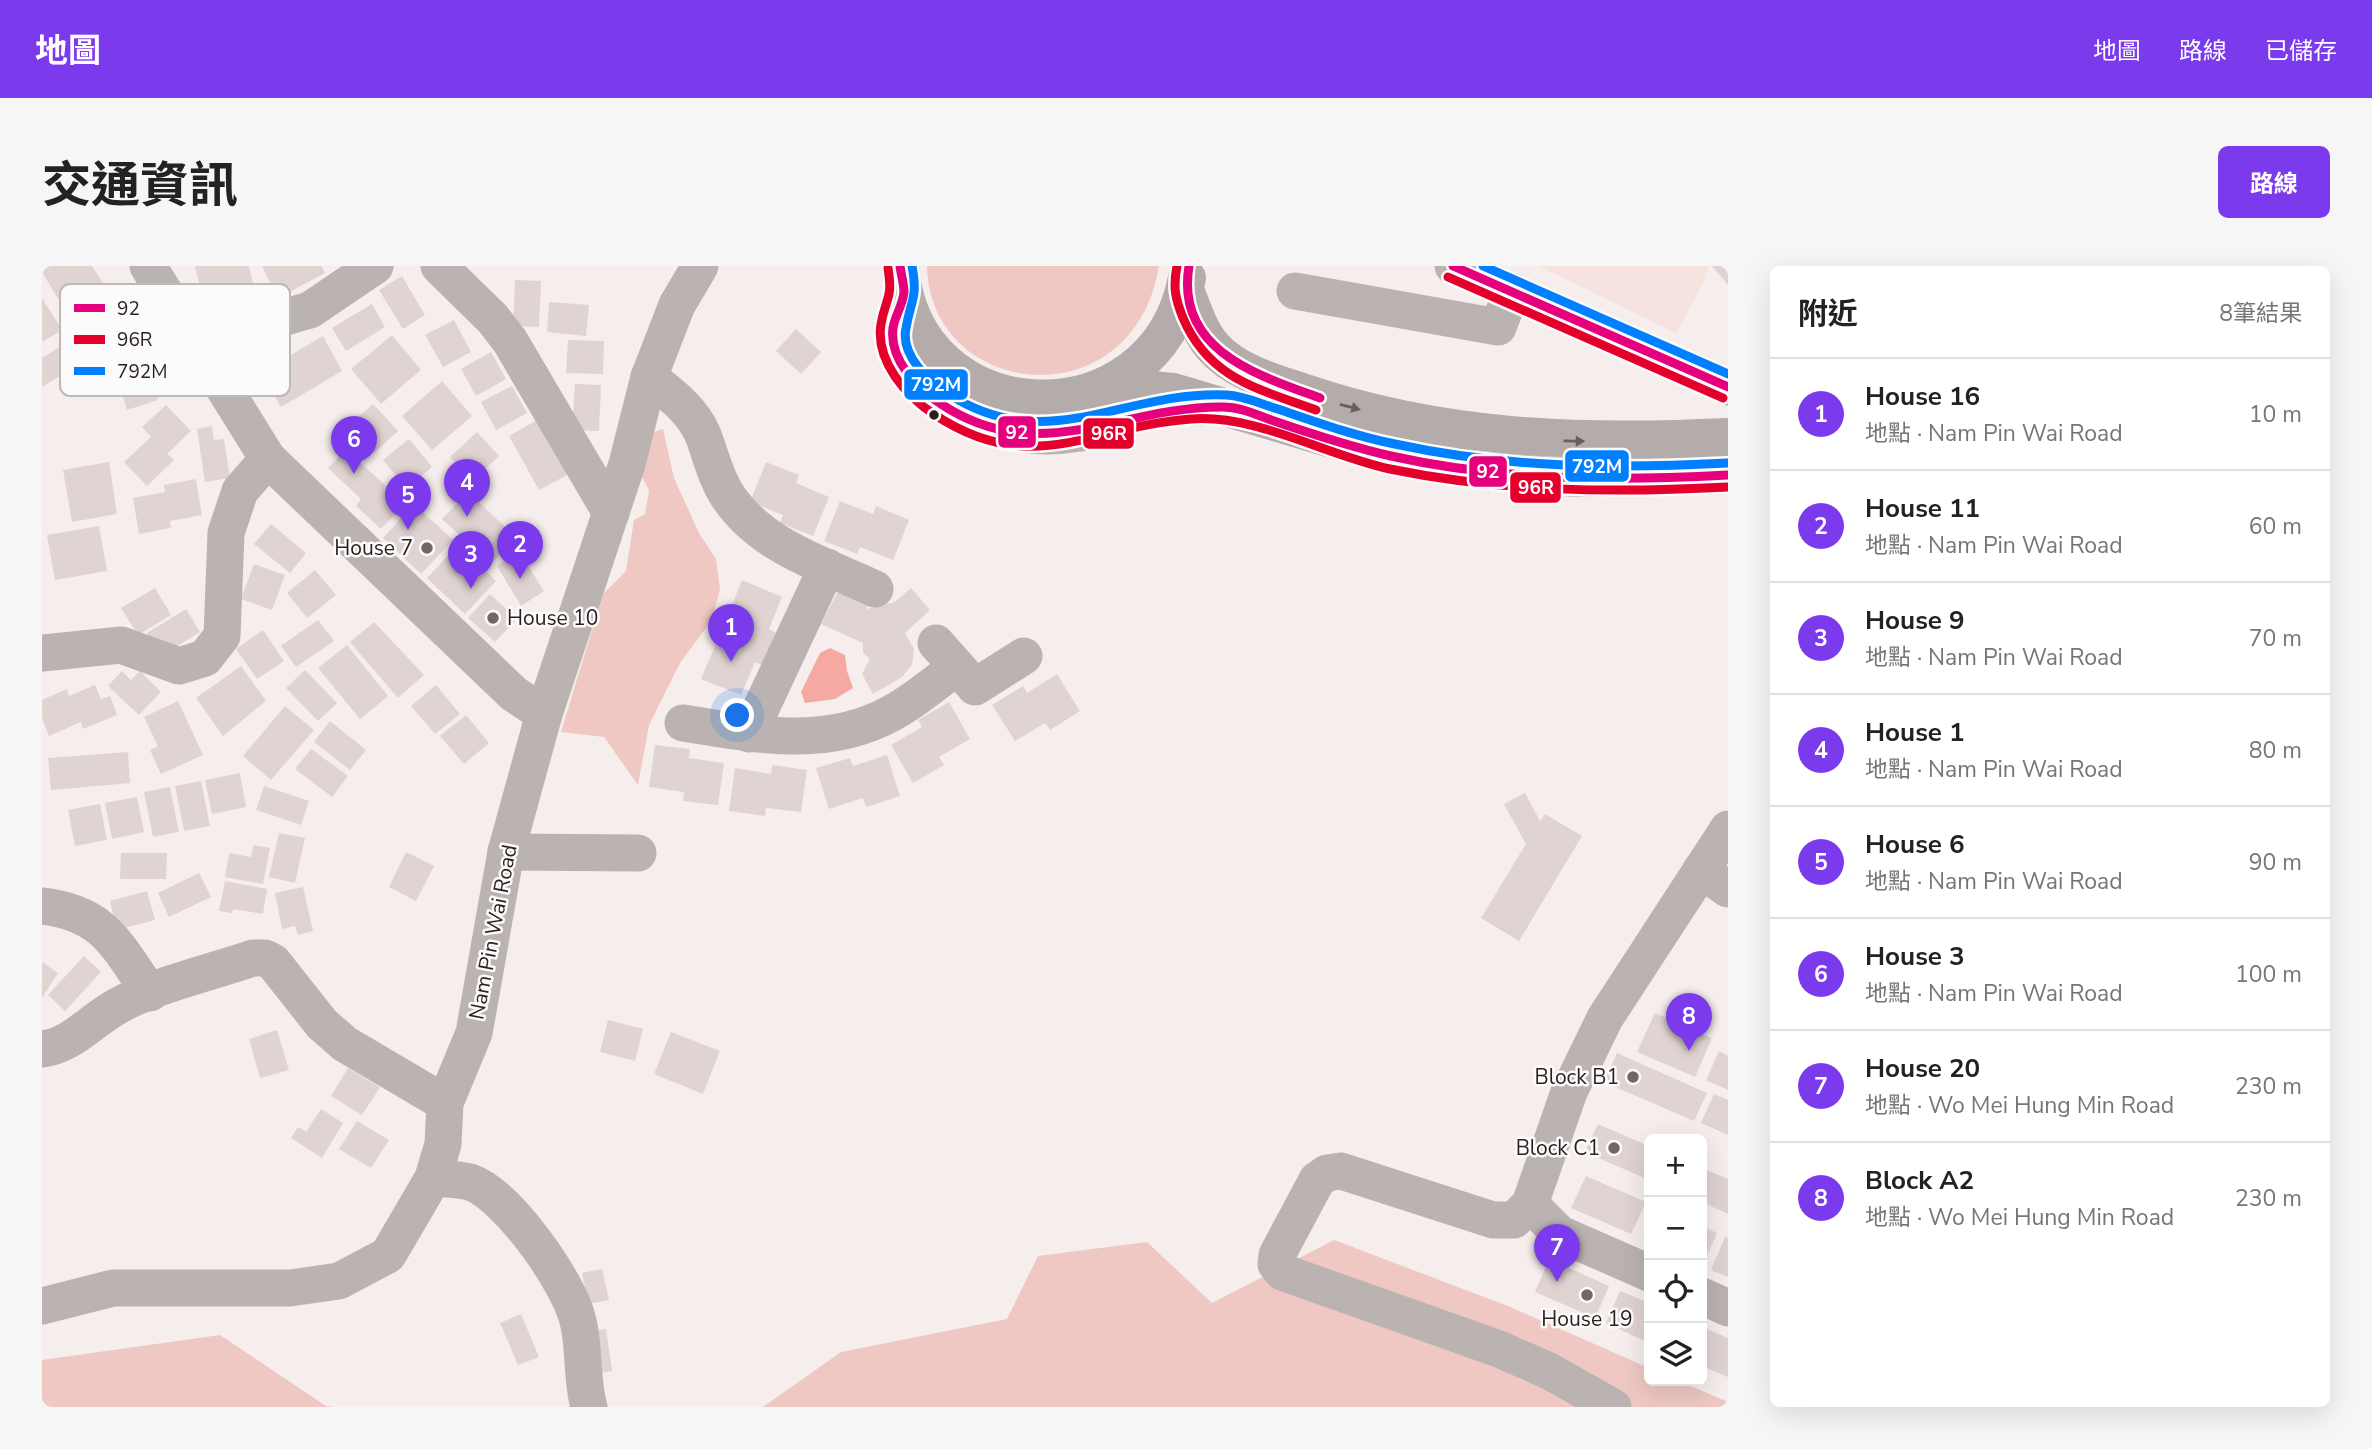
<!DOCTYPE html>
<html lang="zh-TW">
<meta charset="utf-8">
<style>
body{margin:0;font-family:"Nunito Sans","Noto Sans TC",sans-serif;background:#f6f6f6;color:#222}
.controls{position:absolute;right:21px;bottom:21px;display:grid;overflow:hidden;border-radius:10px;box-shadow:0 7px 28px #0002}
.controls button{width:63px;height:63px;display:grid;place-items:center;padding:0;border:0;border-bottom:2px solid #e0e0e0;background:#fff;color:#222;font:35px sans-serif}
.you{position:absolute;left:696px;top:450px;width:24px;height:24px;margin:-18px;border:5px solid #fff;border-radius:50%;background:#1a73e8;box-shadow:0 0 0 10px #1a73e833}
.badge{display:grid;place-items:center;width:46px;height:46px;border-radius:50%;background:#7c3aed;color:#fff;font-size:23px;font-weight:700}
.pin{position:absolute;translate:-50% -58px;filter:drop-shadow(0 2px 4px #0008)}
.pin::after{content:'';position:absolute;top:37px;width:24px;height:21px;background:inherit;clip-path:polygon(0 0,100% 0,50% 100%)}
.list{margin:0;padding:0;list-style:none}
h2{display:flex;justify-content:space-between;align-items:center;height:91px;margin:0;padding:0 28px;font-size:30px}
h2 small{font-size:23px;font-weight:400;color:#767676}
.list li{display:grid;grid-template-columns:46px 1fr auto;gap:21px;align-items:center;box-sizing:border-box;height:112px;padding:0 28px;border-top:2px solid #e0e0e0}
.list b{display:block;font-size:26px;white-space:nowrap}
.list p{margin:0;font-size:23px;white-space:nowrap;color:#767676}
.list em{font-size:23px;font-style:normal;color:#767676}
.icon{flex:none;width:38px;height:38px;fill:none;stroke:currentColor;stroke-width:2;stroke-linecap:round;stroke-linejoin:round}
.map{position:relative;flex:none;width:1686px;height:1141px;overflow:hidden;border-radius:10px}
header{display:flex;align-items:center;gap:42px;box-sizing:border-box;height:98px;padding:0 35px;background:#7c3aed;color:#fff}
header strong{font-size:33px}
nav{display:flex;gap:38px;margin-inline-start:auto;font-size:24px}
.intro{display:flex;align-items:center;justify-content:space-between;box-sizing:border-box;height:168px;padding:0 42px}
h1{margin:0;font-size:49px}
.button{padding:18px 32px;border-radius:10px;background:#7c3aed;color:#fff;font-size:24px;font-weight:700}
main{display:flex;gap:42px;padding:0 42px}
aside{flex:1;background:#fff;border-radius:10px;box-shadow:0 7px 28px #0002}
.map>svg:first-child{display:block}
.built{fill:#f6e2df}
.green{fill:#efc8c3}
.water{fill:#f5a9a2}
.building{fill:#dfd4d2}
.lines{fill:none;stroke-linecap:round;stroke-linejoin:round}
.minor{stroke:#bab3b2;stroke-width:37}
.major{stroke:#b4acab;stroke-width:38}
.bus-1-casing{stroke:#fbfbfb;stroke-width:14}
.bus-2-casing{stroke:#fbfbfb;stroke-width:14}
.bus-3-casing{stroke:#fbfbfb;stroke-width:14}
.bus-1{stroke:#e5007d;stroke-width:9}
.bus-2{stroke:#e4002b;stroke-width:9}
.bus-3{stroke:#0080ff;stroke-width:9}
.oneway{fill:#695e5c}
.bus-dot{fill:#2c1e1c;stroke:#fbfbfb;stroke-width:2.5}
.poi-dot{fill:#736765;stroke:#fbfbfb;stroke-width:2.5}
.labels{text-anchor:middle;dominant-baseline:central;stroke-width:5;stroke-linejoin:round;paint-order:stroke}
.poi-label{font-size:21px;fill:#2c1e1c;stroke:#fbfbfb;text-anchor:end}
.street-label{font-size:21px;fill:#2c1e1c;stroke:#fbfbfb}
.key{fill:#fbfbfb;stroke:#bdb9b8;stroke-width:2}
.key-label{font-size:19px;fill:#2c1e1c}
.line-badge{stroke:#fbfbfb;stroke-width:2.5}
.badge-label{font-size:19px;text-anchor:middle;font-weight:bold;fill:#fff}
</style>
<header>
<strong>地圖</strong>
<nav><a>地圖</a><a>路線</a><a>已儲存</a></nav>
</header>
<div class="intro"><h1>交通資訊</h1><a class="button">路線</a></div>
<main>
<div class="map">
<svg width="1686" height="1141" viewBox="0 0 1686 1141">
<rect width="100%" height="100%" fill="#f6eeec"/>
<!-- built -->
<polygon class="built" points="1497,0 1666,0 1662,16 1634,67"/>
<!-- green -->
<g class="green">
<path d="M885 0H1117C1091 156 888 134 885 0Z"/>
<polygon points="621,163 632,212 657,267 674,293 678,324 669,355 638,397 607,459 596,519 562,471 519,466 561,328 584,305 592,254 603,248 607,224 596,204 607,168"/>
<polygon points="1292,974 1466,1040 1607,1102 1607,1115 1637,1115 1686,1136 1686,1141 721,1141 799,1086 965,1053 996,990 1105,976 1170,1037"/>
<polygon points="178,1069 284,1140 291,1141 0,1141 0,1094"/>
</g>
<!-- water -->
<polygon class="water" points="788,382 803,389 805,405 811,422 793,433 763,437 759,426 778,387"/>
<!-- building -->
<g class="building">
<polygon points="0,0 50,0 61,17 21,41 0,6"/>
<polygon points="153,0 207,0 212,22 161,34"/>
<polygon points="220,0 279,0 283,7 236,32"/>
<polygon points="1670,0 1686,0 1686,19"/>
<polygon points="360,10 383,49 361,63 337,24"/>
<polygon points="473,14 499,15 497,61 471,60"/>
<polygon points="0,32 20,64 0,76"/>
<polygon points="507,36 547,39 544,70 505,66"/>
<polygon points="330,38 343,61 304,85 290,62"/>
<polygon points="412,54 429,86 401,101 383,69"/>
<polygon points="754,63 779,86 759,108 734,85"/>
<polygon points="350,69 379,104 339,138 309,103"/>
<polygon points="281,70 300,105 239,141 219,107"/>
<polygon points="526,74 562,75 561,108 524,107"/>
<polygon points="26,76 39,97 0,121 0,92"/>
<polygon points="449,86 464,113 434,130 419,103"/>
<polygon points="105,99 116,134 85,144 74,109"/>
<polygon points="400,115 430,150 390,184 360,150"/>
<polygon points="533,118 559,119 557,165 530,164"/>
<polygon points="470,120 485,147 454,164 439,136"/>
<polygon points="331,138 356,165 332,187 307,160"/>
<polygon points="124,139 149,165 125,188 132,194 105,220 82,196 109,171 100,161"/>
<polygon points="497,153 527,208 497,224 467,170"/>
<polygon points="170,160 172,174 182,173 188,212 163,216 155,163"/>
<polygon points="435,166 457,190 430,215 408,191"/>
<polygon points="367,173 390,201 365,222 341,194"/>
<polygon points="304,183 363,238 339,263 314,240 319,233 286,202"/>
<polygon points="67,196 75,248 30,256 21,204"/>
<polygon points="724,196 757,209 754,217 787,231 771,270 738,257 741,249 708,236"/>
<polygon points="154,213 160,249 128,255 129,262 97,268 91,232 123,226 122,219"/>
<polygon points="426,226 474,271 449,298 400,253"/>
<polygon points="798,235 831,248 834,240 867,254 851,294 818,281 815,288 782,275"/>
<polygon points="372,238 411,274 379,308 341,272"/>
<polygon points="229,258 264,287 248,307 212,278"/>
<polygon points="57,260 65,305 13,314 5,269"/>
<polygon points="416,279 454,315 423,348 385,312"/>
<polygon points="477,286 502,325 479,340 455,300"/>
<polygon points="212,298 243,309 230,344 199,333"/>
<polygon points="273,304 294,329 265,352 245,327"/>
<polygon points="700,314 740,331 727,363 734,367 721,399 713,396 699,429 659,413 673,380 681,383 694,350 687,347"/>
<polygon points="113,322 129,349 96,369 79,342"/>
<polygon points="869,322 888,344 863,367 872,383 870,399 860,411 831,428 820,408 828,393 821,387 821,377 779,358 795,327 799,326 825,339 825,343 853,336"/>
<polygon points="448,328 475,353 453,376 426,352"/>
<polygon points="144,343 158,366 119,390 105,367"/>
<polygon points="276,354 292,375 254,401 239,380"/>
<polygon points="332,356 382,409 356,432 308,376"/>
<polygon points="221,364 242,395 215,413 194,383"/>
<polygon points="305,379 346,430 318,453 276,402"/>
<polygon points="199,400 224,435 181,470 154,432"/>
<polygon points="263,404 295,437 276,455 244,422"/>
<polygon points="80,405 89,414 98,405 119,426 97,449 66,420"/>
<polygon points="1015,408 1038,445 1008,464 1003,457 973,475 950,439 981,420 985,427"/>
<polygon points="53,419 59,433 68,430 75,449 41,463 39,456 7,470 0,452 0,434 25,423 27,430"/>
<polygon points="394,419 418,448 393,468 369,440"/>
<polygon points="136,435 161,489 119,508 108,484 116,480 102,451"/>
<polygon points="907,436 928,473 897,491 902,499 871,517 849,479 880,461 876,454"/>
<polygon points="243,440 272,464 229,514 201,490"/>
<polygon points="424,449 447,477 422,498 398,470"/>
<polygon points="288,455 324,484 308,504 272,476"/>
<polygon points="613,479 648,483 647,492 682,497 676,539 641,535 642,526 607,521"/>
<polygon points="269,483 306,510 290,531 253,503"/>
<polygon points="86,486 88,517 9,524 6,492"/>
<polygon points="845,489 858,530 824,541 821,532 787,543 774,502 808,492 811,500"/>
<polygon points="730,499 765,504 759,546 724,542 723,550 687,545 693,502 729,508"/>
<polygon points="198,507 204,541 170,548 163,514"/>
<polygon points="159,515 168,560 142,565 133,520"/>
<polygon points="222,520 267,535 259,559 214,544"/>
<polygon points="128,521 137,566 111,571 102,526"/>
<polygon points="1483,527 1498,555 1503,548 1540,570 1477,675 1439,652 1484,578 1462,538"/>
<polygon points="95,531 102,566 70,573 63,537"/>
<polygon points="58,538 65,574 33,580 26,544"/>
<polygon points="237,567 263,572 253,617 227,611"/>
<polygon points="211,579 228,582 221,618 183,611 187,587 209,591"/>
<polygon points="364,586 392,600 374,635 347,621"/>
<polygon points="79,587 125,587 124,613 78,613"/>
<polygon points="157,607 169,631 127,651 116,627"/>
<polygon points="183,615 225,623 221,648 191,643 190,647 177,645"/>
<polygon points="261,621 271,665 256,669 253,660 240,663 233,627"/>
<polygon points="105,625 113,654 75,664 68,635"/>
<polygon points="42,690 59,706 23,745 6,729"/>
<polygon points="0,696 16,707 0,732"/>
<polygon points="1613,747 1670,772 1653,811 1595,786"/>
<polygon points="566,754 601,763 593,795 558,786"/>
<polygon points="235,764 247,804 218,812 207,773"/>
<polygon points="629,766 678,785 661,828 612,808"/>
<polygon points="1677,785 1686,790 1686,824 1664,814"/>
<polygon points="1575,787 1665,827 1652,855 1562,816"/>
<polygon points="306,802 338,821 320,849 289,830"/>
<polygon points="1672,828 1686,834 1686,869 1659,857"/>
<polygon points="279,843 301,857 280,892 249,872 256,861 264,866"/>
<polygon points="315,855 347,874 329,902 297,883"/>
<polygon points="1556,858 1607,880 1607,914 1543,886"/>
<polygon points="1660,902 1686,913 1686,948 1660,936"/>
<polygon points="1544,910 1604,936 1589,968 1529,942"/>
<polygon points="1607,959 1607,976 1601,973"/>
<polygon points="1660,960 1675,967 1660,1002"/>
<polygon points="1683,971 1686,972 1686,1011 1669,1004"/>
<polygon points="1507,993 1567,1020 1553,1052 1493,1026"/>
<polygon points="560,1003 567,1034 546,1038 540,1007"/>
<polygon points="1578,1025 1607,1037 1607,1077 1564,1057"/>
<polygon points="479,1048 497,1091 476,1099 458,1057"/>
<polygon points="1660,1061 1686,1072 1686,1111 1660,1100"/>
<polygon points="564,1063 570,1105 559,1107 553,1064"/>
</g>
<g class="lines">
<!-- minor -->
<g class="minor">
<polyline points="106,0 226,193 472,428 502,448"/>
<polyline points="397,0 451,53 468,75 569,247"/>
<polyline points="1411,0 1686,121"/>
<polyline points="1253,25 1456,61 1470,25"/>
<path d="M862 26C848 74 846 95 888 129 930 164 985 176 1038 167 1058 163 1075 155 1094 149 1117 142 1139 141 1162 141"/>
<polyline points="153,77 268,44 333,0"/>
<path d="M607 111C628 128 650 143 661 169 669 190 673 210 685 229 718 280 780 298 833 323"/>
<polyline points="894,377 933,421 982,390"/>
<polyline points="0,387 79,379 137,400 163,392 180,370 184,267 198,225 226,193"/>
<path d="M641 457C712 468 783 484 850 447 873 435 894 416 915 401"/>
<polyline points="707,468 785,301"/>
<polyline points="464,586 596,587"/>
<polyline points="1659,604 1686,623"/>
<path d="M0 640C63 647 75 680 108 727"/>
<path d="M0 783C29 780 49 755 74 741 110 720 170 706 211 692H223L231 696 280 758 303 778 403 837"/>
<path d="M391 912C402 913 417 913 428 916 466 929 528 1018 536 1055 543 1083 539 1113 547 1141"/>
<polyline points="1488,938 1518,968 1607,1007"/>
<polyline points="1660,1030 1686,1042"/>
<polyline points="0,1040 71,1022 248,1022 297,1015 346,989 391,912 401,878 403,837 432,767 464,586 502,448 585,198 607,111 635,39 658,0"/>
<polyline points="1571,1141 1507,1105 1457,1083 1240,1006 1234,998 1235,989 1275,914 1285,907 1299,905 1451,954 1472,954 1488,938 1527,826 1563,752 1686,563"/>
</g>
<!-- major -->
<g class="major">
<path d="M858 0C871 170 1113 179 1145 12"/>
<path d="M1143 24C1151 43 1157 65 1171 81 1193 106 1230 116 1260 126 1401 174 1539 178 1686 171"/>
<polyline points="1065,120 1131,126 1351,191 1445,205 1535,212 1686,209"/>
</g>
<!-- bus-1 casing -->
<g class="bus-1-casing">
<g id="bus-1">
<path d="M858 0C859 8 862 18 862 26 861 39 853 49 851 62 847 93 875 123 899 138 997 203 1078 140 1181 141 1199 141 1215 149 1232 155 1270 168 1309 181 1349 190 1460 215 1573 215 1686 209"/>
<path d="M1147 0C1133 84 1215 109 1278 132"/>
<polyline points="1411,0 1686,121"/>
</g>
</g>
<!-- bus-2 casing -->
<g class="bus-2-casing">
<g id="bus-2">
<path d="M1135 0C1131 21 1133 32 1141 52 1167 113 1217 123 1274 144"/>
<path d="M846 2C851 34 844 30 839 58 833 95 864 130 893 149 991 213 1049 160 1149 153 1214 148 1283 189 1348 203 1460 226 1572 227 1686 221"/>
<polyline points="1406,11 1681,132"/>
</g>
</g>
<!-- bus-3 casing -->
<g class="bus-3-casing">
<g id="bus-3">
<path d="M870 0C876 32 869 33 864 62 858 89 887 116 908 129 1006 191 1081 124 1185 129 1203 130 1219 138 1236 143 1274 156 1313 170 1353 178 1463 202 1574 203 1685 197"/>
<polyline points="1441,0 1686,108"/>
</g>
</g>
<!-- bus-1 -->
<use href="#bus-1" class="bus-1"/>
<!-- bus-2 -->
<use href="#bus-2" class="bus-2"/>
<!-- bus-3 -->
<use href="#bus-3" class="bus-3"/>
</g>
<!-- one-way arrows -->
<defs><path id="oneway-solid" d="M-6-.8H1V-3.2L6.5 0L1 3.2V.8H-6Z" transform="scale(1.75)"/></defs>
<g class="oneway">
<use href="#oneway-solid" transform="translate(1308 141) rotate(15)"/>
<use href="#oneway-solid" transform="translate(1532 175) rotate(1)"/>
</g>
<!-- markers -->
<circle class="bus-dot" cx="892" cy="149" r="6"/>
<g class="poi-dot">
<circle cx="385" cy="282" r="7"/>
<circle cx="451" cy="352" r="7"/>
<circle cx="1591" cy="811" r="7"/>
<circle cx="1572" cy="882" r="7"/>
<circle cx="1545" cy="1029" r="7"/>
</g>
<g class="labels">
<!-- poi labels -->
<g class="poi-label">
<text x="371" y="282">House 7</text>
<text x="465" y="352" text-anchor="start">House 10</text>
<text x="1577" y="811">Block B1</text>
<text x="1558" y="882">Block C1</text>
<text x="1545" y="1053" text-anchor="middle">House 19</text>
</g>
<!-- street labels -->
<g class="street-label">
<text transform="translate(451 666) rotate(-79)">Nam Pin Wai Road</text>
</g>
</g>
<!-- legend -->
<rect x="18" y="18" width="230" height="112" rx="10" class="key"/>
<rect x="32" y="38" width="31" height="8" fill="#e5007d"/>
<rect x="32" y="69" width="31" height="9" fill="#e4002b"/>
<rect x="32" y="101" width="31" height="8" fill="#0080ff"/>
<g class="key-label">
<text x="75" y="49">92</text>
<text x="75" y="80">96R</text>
<text x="75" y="112">792M</text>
</g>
<g class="line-badge">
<rect x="861" y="102" width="66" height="33" rx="7" fill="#0080ff"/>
<rect x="955" y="149" width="40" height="34" rx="7" fill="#e5007d"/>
<rect x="1040" y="151" width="53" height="33" rx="7" fill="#e4002b"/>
<rect x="1522" y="183" width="66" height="34" rx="7" fill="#0080ff"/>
<rect x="1426" y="189" width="40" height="33" rx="7" fill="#e5007d"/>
<rect x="1467" y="205" width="53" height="33" rx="7" fill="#e4002b"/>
</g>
<g class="badge-label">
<text x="894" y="125">792M</text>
<text x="975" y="173">92</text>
<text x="1067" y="174">96R</text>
<text x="1555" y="207">792M</text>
<text x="1446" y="212">92</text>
<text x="1494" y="228">96R</text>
</g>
</svg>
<div class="controls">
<button>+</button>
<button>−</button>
<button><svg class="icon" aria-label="locate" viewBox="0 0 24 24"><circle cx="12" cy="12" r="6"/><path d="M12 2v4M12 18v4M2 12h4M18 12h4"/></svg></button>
<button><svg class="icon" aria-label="layers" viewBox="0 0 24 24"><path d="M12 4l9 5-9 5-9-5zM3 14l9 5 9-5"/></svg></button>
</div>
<div class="you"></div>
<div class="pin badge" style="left:689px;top:396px">1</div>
<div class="pin badge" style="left:478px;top:313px">2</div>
<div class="pin badge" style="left:429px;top:323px">3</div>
<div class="pin badge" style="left:425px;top:251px">4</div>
<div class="pin badge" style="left:366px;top:264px">5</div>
<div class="pin badge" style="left:312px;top:208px">6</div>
<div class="pin badge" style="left:1515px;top:1016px">7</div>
<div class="pin badge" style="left:1647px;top:785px">8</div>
</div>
<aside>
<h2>附近<small>8筆結果</small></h2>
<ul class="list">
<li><span class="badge">1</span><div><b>House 16</b><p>地點 · Nam Pin Wai Road</p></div><em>10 m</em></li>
<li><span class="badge">2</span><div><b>House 11</b><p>地點 · Nam Pin Wai Road</p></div><em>60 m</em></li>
<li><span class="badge">3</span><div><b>House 9</b><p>地點 · Nam Pin Wai Road</p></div><em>70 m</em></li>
<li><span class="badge">4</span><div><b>House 1</b><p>地點 · Nam Pin Wai Road</p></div><em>80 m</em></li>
<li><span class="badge">5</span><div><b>House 6</b><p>地點 · Nam Pin Wai Road</p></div><em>90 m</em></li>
<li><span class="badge">6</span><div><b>House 3</b><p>地點 · Nam Pin Wai Road</p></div><em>100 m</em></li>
<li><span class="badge">7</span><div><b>House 20</b><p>地點 · Wo Mei Hung Min Road</p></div><em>230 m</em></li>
<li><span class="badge">8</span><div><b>Block A2</b><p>地點 · Wo Mei Hung Min Road</p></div><em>230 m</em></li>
</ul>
</aside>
</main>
